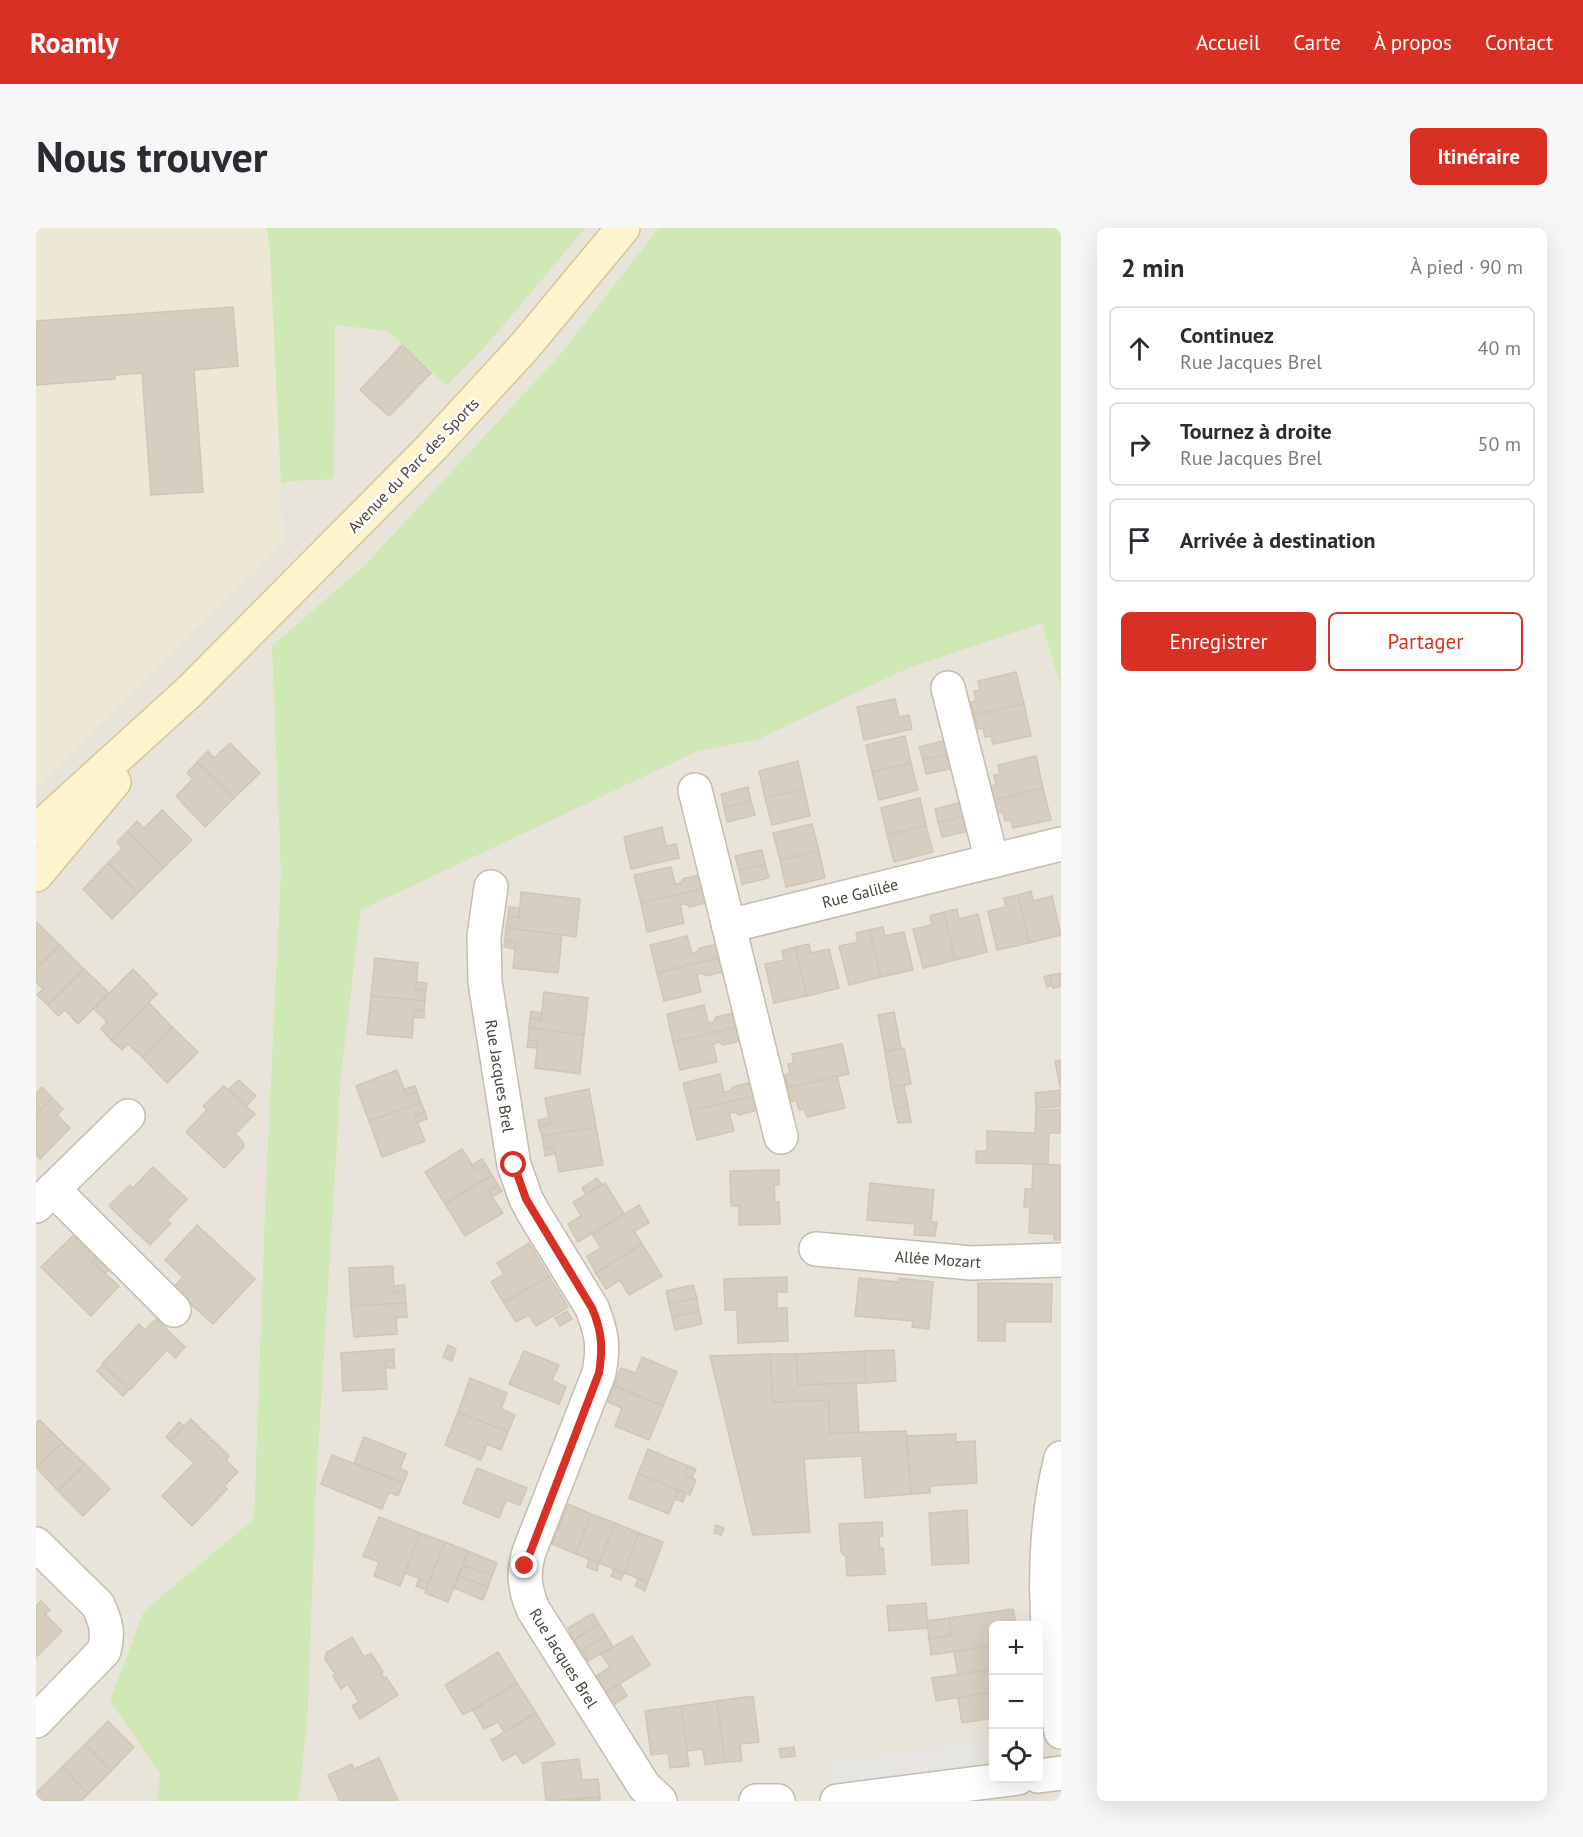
<!DOCTYPE html>
<html lang="fr">
<meta charset="utf-8">
<style>
body{margin:0;font-family:"PT Sans",sans-serif;background:#f7f7f7;color:#2b2b33}
.controls{position:absolute;right:18px;bottom:18px;display:grid;overflow:hidden;border-radius:9px;box-shadow:0 6px 24px #0002}
.controls button{width:54px;height:54px;display:grid;place-items:center;padding:0;border:0;border-bottom:2px solid #e1e1e2;background:#fff;color:#2b2b33;font:30px sans-serif}
.stop{position:absolute;width:18px;height:18px;margin:-14px;border:4px solid #d93025;border-radius:50%;background:#fff}
.stop.end{background:#d93025;border-color:#fff;box-shadow:0 2px 6px #0008}
.list{margin:0;padding:0;list-style:none}
h2{display:flex;justify-content:space-between;align-items:center;height:78px;margin:0;padding:0 24px;font-size:26px}
h2 small{font-size:20px;font-weight:400;color:#7c7c81}
.list li{display:grid;grid-template-columns:39px 1fr auto;gap:18px;align-items:center;box-sizing:border-box;height:84px;margin:0 12px 12px;padding:0 12px;border:2px solid #e1e1e2;border-radius:9px}
.list b{display:block;font-size:22px;white-space:nowrap}
.list p{margin:0;font-size:20px;white-space:nowrap;color:#7c7c81}
.list em{font-size:20px;font-style:normal;color:#7c7c81}
.actions{display:flex;gap:12px;padding:18px 24px}
.actions a{flex:1;padding:14px 0;border:2px solid #d93025;border-radius:9px;text-align:center;font-size:21px;color:#d93025}
.actions .main{background:#d93025;color:#fff}
.icon{flex:none;width:33px;height:33px;fill:none;stroke:currentColor;stroke-width:2;stroke-linecap:round;stroke-linejoin:round}
.map{position:relative;flex:none;width:1025px;height:1573px;overflow:hidden;border-radius:9px}
header{display:flex;align-items:center;gap:36px;box-sizing:border-box;height:84px;padding:0 30px;background:#d93025;color:#fff}
header strong{font-size:28px}
nav{display:flex;gap:33px;margin-inline-start:auto;font-size:21px}
.intro{display:flex;align-items:center;justify-content:space-between;box-sizing:border-box;height:144px;padding:0 36px}
h1{margin:0;font-size:42px}
.button{padding:15px 27px;border-radius:9px;background:#d93025;color:#fff;font-size:21px;font-weight:700}
main{display:flex;gap:36px;padding:0 36px}
aside{flex:1;background:#fff;border-radius:9px;box-shadow:0 6px 24px #0002}
.map>svg:first-child{display:block}
.residential{fill:#e9e4d9;fill-rule:evenodd}
.education{fill:#ede7d5}
.green{fill:#cfe8b5}
.parking{fill:#e7e5e2}
.building{fill:#d6cec0;stroke:#d1c6b3;stroke-width:1.5}
.lines{fill:none;stroke-linecap:round;stroke-linejoin:round}
.street-casing{stroke:#c3bdb0;stroke-width:36}
.secondary-casing{stroke:#d3c69b;stroke-width:36}
.street{stroke:#fff;stroke-width:33}
.secondary{stroke:#fdf3cc;stroke-width:33}
.route{stroke:#d93025;stroke-width:8}
.labels{text-anchor:middle;dominant-baseline:central;stroke-width:5;stroke-linejoin:round;paint-order:stroke}
.street-label{font-size:16px;fill:#494338;stroke:#fff}
</style>
<header>
<strong>Roamly</strong>
<nav><a>Accueil</a><a>Carte</a><a>À propos</a><a>Contact</a></nav>
</header>
<div class="intro"><h1>Nous trouver</h1><a class="button">Itinéraire</a></div>
<main>
<div class="map">
<svg width="1025" height="1573" viewBox="0 0 1025 1573">
<rect width="100%" height="100%" fill="#f5f2ea"/>
<!-- residential -->
<path class="residential" d="M0 0H1025V1573H0ZM957 1398H1002V1550H957Z"/>
<!-- education -->
<polygon class="education" points="0,0 231,0 234,22 247,312 0,560"/>
<!-- green -->
<g class="green">
<polygon points="231,0 549,0 456,111 411,158 352,103 299,97 298,251 255,253 245,256 234,22"/>
<polygon points="623,0 1025,0 1025,460 1006,395 870,441 723,511 662,523 325,682 305,846 280,1258 272,1480 263,1573 121,1573 124,1545 74,1473 108,1383 218,1291 230,956 245,646 236,418 328,338 524,127"/>
</g>
<!-- parking -->
<polygon class="parking" points="945,1512 949,1534 795,1557 792,1534"/>
<!-- building -->
<g class="building">
<polygon points="197,79 202,138 158,142 167,264 115,267 106,145 79,147 79,151 0,157 0,93"/>
<polygon points="366,117 395,145 353,188 324,162"/>
<polygon points="980,444 988,476 938,487 935,474 940,473 938,463 944,462 942,453"/>
<polygon points="859,471 863,489 873,487 876,501 828,512 821,479"/>
<polygon points="988,476 995,508 957,516 955,508 949,509 947,500 942,501 938,487"/>
<polygon points="869,508 875,535 836,544 830,517"/>
<polygon points="911,512 914,526 887,532 883,519"/>
<polygon points="194,515 224,545 198,570 161,534 172,523 178,530"/>
<polygon points="914,526 918,540 890,546 887,532"/>
<polygon points="1000,528 1007,560 958,572 955,558 960,557 958,547 964,546 962,537"/>
<polygon points="762,533 768,561 729,570 723,543"/>
<polygon points="161,534 198,570 169,599 140,568 157,551 151,545"/>
<polygon points="875,535 882,562 843,572 836,544"/>
<polygon points="712,559 715,573 688,580 685,566"/>
<polygon points="1007,560 1015,592 977,600 975,592 969,593 967,584 961,585 958,572"/>
<polygon points="768,561 774,588 736,597 729,570"/>
<polygon points="884,570 890,598 851,607 845,580"/>
<polygon points="715,573 719,587 691,594 688,580"/>
<polygon points="926,574 929,588 902,594 899,581"/>
<polygon points="126,582 156,612 127,640 91,604 101,593 108,600"/>
<polygon points="929,588 933,603 906,609 902,594"/>
<polygon points="776,596 783,623 744,632 737,605"/>
<polygon points="890,598 897,624 858,634 851,607"/>
<polygon points="626,599 630,618 640,616 643,630 595,641 588,609"/>
<polygon points="91,604 127,640 102,665 72,635 87,620 81,614"/>
<polygon points="726,622 729,636 703,642 699,628"/>
<polygon points="783,623 789,650 750,659 744,632"/>
<polygon points="72,635 102,665 76,691 47,661"/>
<polygon points="729,636 733,650 706,656 703,642"/>
<polygon points="635,639 639,656 645,655 647,651 670,645 674,659 605,675 598,647"/>
<polygon points="674,659 677,673 654,679 650,676 644,677 648,695 611,704 605,675"/>
<polygon points="995,663 997,673 1016,668 1025,707 993,715 982,667"/>
<polygon points="485,664 544,671 540,709 470,700 472,688 483,689"/>
<polygon points="982,667 993,715 961,722 952,683 970,679 968,670"/>
<polygon points="473,679 483,680 483,689 472,688"/>
<polygon points="921,681 923,691 942,686 951,724 919,732 908,684"/>
<polygon points="908,684 919,732 887,740 877,701 896,697 894,688"/>
<polygon points="0,694 24,717 0,741"/>
<polygon points="847,699 849,708 868,704 877,742 845,749 833,702"/>
<polygon points="470,700 526,707 522,745 477,740 480,714 469,712"/>
<polygon points="833,702 845,749 813,757 803,718 822,714 820,705"/>
<polygon points="651,708 656,725 661,724 664,720 687,715 690,728 621,745 614,717"/>
<polygon points="469,712 480,714 479,721 468,719"/>
<polygon points="773,716 775,725 793,721 803,760 771,768 759,719"/>
<polygon points="24,717 48,741 12,777 1,767 7,761 0,754 0,741"/>
<polygon points="759,719 771,768 738,775 729,736 748,732 746,723"/>
<polygon points="690,728 693,742 671,748 666,745 661,747 665,764 628,773 621,745"/>
<polygon points="339,730 382,735 380,761 390,762 389,773 335,768"/>
<polygon points="48,741 73,765 42,796 29,782 22,788 12,777"/>
<polygon points="97,741 121,766 75,812 65,801 71,794 58,781"/>
<polygon points="1025,745 1025,758 1017,760 1014,747"/>
<polygon points="1014,747 1016,757 1011,759 1008,749"/>
<polygon points="380,754 391,755 390,762 380,761"/>
<polygon points="508,764 552,770 548,807 493,800 494,790 505,792"/>
<polygon points="335,768 389,773 388,783 378,782 376,810 331,806"/>
<polygon points="113,775 136,799 106,829 92,816 86,822 75,812"/>
<polygon points="668,777 672,795 678,794 680,789 703,784 706,798 637,814 631,786"/>
<polygon points="378,782 388,783 388,790 377,789"/>
<polygon points="495,783 506,785 505,792 494,790"/>
<polygon points="858,784 865,820 849,824 842,787"/>
<polygon points="706,798 710,812 687,817 683,814 677,816 681,834 644,842 637,814"/>
<polygon points="136,799 162,824 131,855 106,829"/>
<polygon points="493,800 548,807 544,846 499,840 502,813 492,812"/>
<polygon points="492,812 502,813 501,820 491,819"/>
<polygon points="806,816 813,846 752,860 749,847 754,846 752,836 758,835 756,826"/>
<polygon points="868,820 875,856 855,860 849,824"/>
<polygon points="1025,832 1025,859 1024,859 1019,833"/>
<polygon points="361,842 370,867 381,864 385,875 333,893 320,858"/>
<polygon points="684,846 688,864 694,863 697,859 720,853 723,867 654,883 647,855"/>
<polygon points="801,848 809,880 771,889 768,881 763,882 760,872 755,874 752,860"/>
<polygon points="203,852 220,868 210,878 193,861"/>
<polygon points="868,857 872,878 859,881 855,860"/>
<polygon points="188,858 219,886 199,906 207,914 208,919 188,940 150,904 171,882 167,878"/>
<polygon points="379,858 381,864 370,867 368,861"/>
<polygon points="6,859 16,870 0,887 0,866"/>
<polygon points="553,861 560,899 506,908 503,899 514,896 509,870"/>
<polygon points="1025,862 1025,878 1000,881 999,865"/>
<polygon points="723,867 726,881 703,887 699,884 693,885 698,903 661,912 654,883"/>
<polygon points="16,870 27,881 21,887 34,900 4,931 0,926 0,887"/>
<polygon points="385,875 389,884 379,888 389,913 346,929 333,893"/>
<polygon points="872,878 875,894 862,895 859,881"/>
<polygon points="1025,881 1025,905 1013,905 1012,936 940,935 940,923 951,923 951,903 999,905 1000,883"/>
<polygon points="389,884 391,891 381,895 379,888"/>
<polygon points="513,890 514,896 503,899 502,892"/>
<polygon points="560,899 567,937 523,944 518,919 508,920 506,908"/>
<polygon points="518,919 519,926 509,928 508,920"/>
<polygon points="426,921 440,943 450,937 456,947 409,976 389,944"/>
<polygon points="446,931 450,937 440,943 436,937"/>
<polygon points="997,936 1025,937 1025,1012 1018,1012 1018,1006 993,1005 994,979 988,979 989,961 996,961"/>
<polygon points="117,939 151,971 131,992 135,995 114,1017 73,978 94,957 97,960"/>
<polygon points="743,942 743,957 738,957 739,974 743,974 744,996 703,997 703,978 695,978 694,943"/>
<polygon points="456,947 462,957 452,963 467,985 429,1008 409,976"/>
<polygon points="561,950 566,957 550,967 546,960"/>
<polygon points="569,955 588,986 542,1014 532,996 545,988 537,974"/>
<polygon points="834,955 898,962 895,994 901,994 899,1008 878,1007 879,996 831,992"/>
<polygon points="462,957 466,963 456,969 452,963"/>
<polygon points="603,977 613,995 598,1003 606,1016 560,1045 551,1028 565,1020 556,1006"/>
<polygon points="161,997 219,1051 177,1096 137,1060 147,1049 129,1032"/>
<polygon points="38,1007 61,1029 56,1034 83,1058 55,1088 5,1039"/>
<polygon points="493,1015 513,1048 468,1075 455,1054 468,1046 461,1035"/>
<polygon points="606,1016 626,1048 593,1067 584,1052 570,1061 560,1045"/>
<polygon points="61,1029 74,1041 69,1045 56,1034"/>
<polygon points="357,1038 358,1064 369,1063 370,1075 315,1078 313,1040"/>
<polygon points="513,1048 532,1079 500,1098 493,1087 480,1094 468,1075"/>
<polygon points="751,1049 751,1064 741,1064 741,1080 751,1080 752,1113 702,1115 701,1082 689,1082 688,1051"/>
<polygon points="823,1050 863,1054 863,1050 897,1054 893,1101 876,1099 877,1093 819,1088"/>
<polygon points="942,1055 1016,1056 1015,1094 969,1094 969,1113 942,1113"/>
<polygon points="369,1057 369,1063 358,1064 358,1058"/>
<polygon points="657,1057 661,1070 633,1076 630,1063"/>
<polygon points="661,1070 663,1083 636,1089 633,1076"/>
<polygon points="370,1075 371,1089 360,1090 361,1106 318,1109 315,1078"/>
<polygon points="531,1083 536,1091 524,1098 519,1090"/>
<polygon points="663,1083 666,1096 639,1102 636,1089"/>
<polygon points="120,1091 149,1119 139,1130 131,1122 94,1162 66,1136 103,1096 109,1102"/>
<polygon points="412,1117 420,1121 416,1133 407,1129"/>
<polygon points="358,1121 358,1133 349,1133 351,1161 307,1163 305,1125"/>
<polygon points="858,1122 860,1153 830,1155 828,1123"/>
<polygon points="488,1123 523,1137 516,1152 530,1159 523,1176 473,1156"/>
<polygon points="828,1123 830,1155 762,1157 760,1126"/>
<polygon points="734,1126 737,1174 793,1172 794,1205 870,1203 875,1266 829,1270 826,1228 768,1231 774,1304 717,1307 674,1128"/>
<polygon points="734,1126 760,1126 762,1157 820,1155 823,1204 794,1205 793,1172 737,1174"/>
<polygon points="606,1129 641,1144 627,1178 578,1158 585,1140 600,1145"/>
<polygon points="349,1133 358,1133 359,1140 350,1140"/>
<polygon points="67,1137 93,1161 87,1168 61,1143"/>
<polygon points="434,1150 471,1165 465,1181 479,1187 472,1204 422,1184"/>
<polygon points="578,1158 627,1178 613,1212 579,1198 586,1180 572,1174"/>
<polygon points="422,1184 472,1204 465,1222 451,1216 445,1232 409,1217"/>
<polygon points="155,1191 193,1228 190,1232 202,1244 188,1258 191,1261 156,1298 126,1268 158,1235 134,1213"/>
<polygon points="4,1192 27,1215 0,1239 0,1195"/>
<polygon points="143,1194 148,1198 134,1213 130,1209"/>
<polygon points="920,1206 920,1214 939,1213 941,1255 894,1258 894,1265 875,1266 871,1208"/>
<polygon points="328,1209 370,1226 364,1240 372,1244 367,1255 318,1235"/>
<polygon points="27,1215 49,1236 22,1263 0,1239"/>
<polygon points="612,1221 652,1238 648,1247 660,1252 654,1267 602,1246"/>
<polygon points="296,1227 367,1255 362,1268 353,1264 346,1281 285,1256"/>
<polygon points="49,1236 74,1261 47,1288 22,1263"/>
<polygon points="652,1238 660,1241 656,1250 648,1247"/>
<polygon points="441,1240 491,1260 484,1277 470,1272 463,1290 427,1275"/>
<polygon points="602,1246 642,1262 633,1286 593,1270"/>
<polygon points="642,1262 650,1265 647,1274 639,1271"/>
<polygon points="532,1276 555,1286 540,1326 516,1316"/>
<polygon points="931,1282 933,1335 896,1337 893,1285"/>
<polygon points="555,1286 579,1295 563,1335 540,1326"/>
<polygon points="343,1289 384,1305 364,1358 338,1348 343,1334 327,1328"/>
<polygon points="846,1294 847,1308 843,1308 844,1321 847,1320 849,1346 811,1348 810,1329 805,1324 803,1296"/>
<polygon points="579,1295 603,1305 588,1345 563,1335"/>
<polygon points="680,1297 688,1300 685,1307 678,1305"/>
<polygon points="384,1305 409,1314 393,1354 369,1345"/>
<polygon points="603,1305 627,1314 612,1354 588,1345"/>
<polygon points="409,1314 432,1323 412,1374 389,1365"/>
<polygon points="432,1323 461,1335 456,1348 427,1337"/>
<polygon points="553,1331 563,1335 561,1343 551,1339"/>
<polygon points="427,1337 456,1348 452,1359 423,1348"/>
<polygon points="578,1341 588,1345 585,1352 575,1348"/>
<polygon points="423,1348 452,1359 447,1372 418,1360"/>
<polygon points="383,1351 393,1354 390,1362 380,1358"/>
<polygon points="602,1351 612,1354 609,1363 599,1358"/>
<polygon points="5,1373 14,1382 9,1386 26,1403 0,1429 0,1378"/>
<polygon points="890,1375 892,1400 853,1403 851,1378"/>
<polygon points="977,1381 980,1398 957,1398 957,1418 895,1427 893,1411 915,1407 913,1390"/>
<polygon points="557,1385 563,1396 538,1412 532,1400"/>
<polygon points="913,1390 915,1407 893,1411 891,1393"/>
<polygon points="563,1396 570,1407 545,1423 538,1412"/>
<polygon points="570,1407 577,1419 552,1433 545,1423"/>
<polygon points="596,1408 614,1437 570,1464 560,1448 574,1439 565,1426"/>
<polygon points="316,1409 328,1429 335,1425 347,1444 345,1445 348,1450 350,1449 362,1467 324,1491 316,1478 323,1474 312,1456 305,1461 297,1448 300,1447 289,1431 290,1425"/>
<polygon points="957,1418 957,1441 922,1447 918,1424"/>
<polygon points="462,1424 481,1455 427,1487 409,1457"/>
<polygon points="957,1441 957,1464 900,1473 896,1450"/>
<polygon points="481,1455 500,1485 468,1504 462,1494 448,1501 437,1482"/>
<polygon points="584,1456 591,1468 577,1477 570,1464"/>
<polygon points="957,1464 957,1490 926,1495 922,1470"/>
<polygon points="717,1468 723,1514 704,1516 706,1533 689,1534 681,1473"/>
<polygon points="681,1473 689,1534 669,1537 667,1521 651,1523 645,1478"/>
<polygon points="645,1478 653,1538 634,1540 632,1525 615,1527 609,1483"/>
<polygon points="500,1485 519,1516 487,1536 480,1525 467,1533 455,1512"/>
<polygon points="72,1493 98,1519 75,1543 49,1516"/>
<polygon points="49,1516 75,1543 52,1566 26,1539"/>
<polygon points="758,1519 759,1528 745,1530 743,1521"/>
<polygon points="343,1530 362,1573 304,1573 292,1547 316,1536 318,1541"/>
<polygon points="543,1531 546,1552 562,1551 564,1569 510,1573 506,1535"/>
<polygon points="26,1539 52,1566 45,1573 14,1573 3,1562"/>
<polygon points="3,1562 14,1573 0,1573 0,1565"/>
<polygon points="564,1569 564,1573 529,1573"/>
</g>
<g class="lines">
<!-- street casing -->
<g class="street-casing">
<g id="street">
<polyline points="912,460 956,633"/>
<polyline points="659,562 745,909"/>
<path d="M455 659 448 708 449 754 478 937 490 971 497 984 556 1080C566 1105 568 1119 563 1145L493 1324C487 1345 488 1360 497 1381L608 1558 624 1573"/>
<polyline points="693,698 1025,616"/>
<polyline points="17,961 138,1082"/>
<polyline points="0,978 92,888"/>
<polyline points="780,1021 935,1035 1025,1032"/>
<path d="M1025 1230C1003 1316 1009 1418 1025 1504"/>
<path d="M0 1316 62 1377C70 1395 73 1404 68 1423L0 1493"/>
<polyline points="1002,1548 1025,1545"/>
<polyline points="720,1573 742,1573"/>
<polyline points="801,1573 982,1550"/>
</g>
</g>
<!-- secondary casing -->
<g class="secondary-casing">
<g id="secondary">
<polyline points="0,603 154,463 396,219 489,118 587,0"/>
<polyline points="0,647 78,554"/>
</g>
</g>
<!-- street -->
<use href="#street" class="street"/>
<!-- secondary -->
<use href="#secondary" class="secondary"/>
</g>
<g class="lines">
<!-- route -->
<path class="route" d="M478 937 490 971 556 1080C566 1103 567 1120 563 1145L489 1338"/>
</g>
<g class="labels">
<!-- street labels -->
<g class="street-label">
<text transform="translate(377 237) rotate(-46)">Avenue du Parc des Sports</text>
<text transform="translate(824 665) rotate(-14)">Rue Galilée</text>
<text transform="translate(464 848) rotate(81)">Rue Jacques Brel</text>
<text transform="translate(902 1031) rotate(4)">Allée Mozart</text>
<text transform="translate(528 1430) rotate(58)">Rue Jacques Brel</text>
</g>
</g>
</svg>
<div class="controls">
<button>+</button>
<button>−</button>
<button><svg class="icon" aria-label="locate" viewBox="0 0 24 24"><circle cx="12" cy="12" r="6"/><path d="M12 2v4M12 18v4M2 12h4M18 12h4"/></svg></button>
</div>
<div class="stop" style="left:478px;top:937px"></div>
<div class="stop end" style="left:489px;top:1338px"></div>
</div>
<aside>
<h2>2 min<small>À pied · 90 m</small></h2>
<ul class="list">
<li><svg class="icon" aria-label="ahead" viewBox="0 0 24 24"><path d="M12 20V5M6 11l6-6 6 6"/></svg><div><b>Continuez</b><p>Rue Jacques Brel</p></div><em>40 m</em></li>
<li><svg class="icon" aria-label="right" viewBox="0 0 24 24"><path d="M7 20v-9h11M14 6l5 5-5 5"/></svg><div><b>Tournez à droite</b><p>Rue Jacques Brel</p></div><em>50 m</em></li>
<li><svg class="icon" aria-label="arrive" viewBox="0 0 24 24"><path d="M6 21V4h12l-3 4 3 4H6"/></svg><div><b>Arrivée à destination</b></div></li>
</ul>
<div class="actions"><a class="main">Enregistrer</a><a>Partager</a></div>
</aside>
</main>
